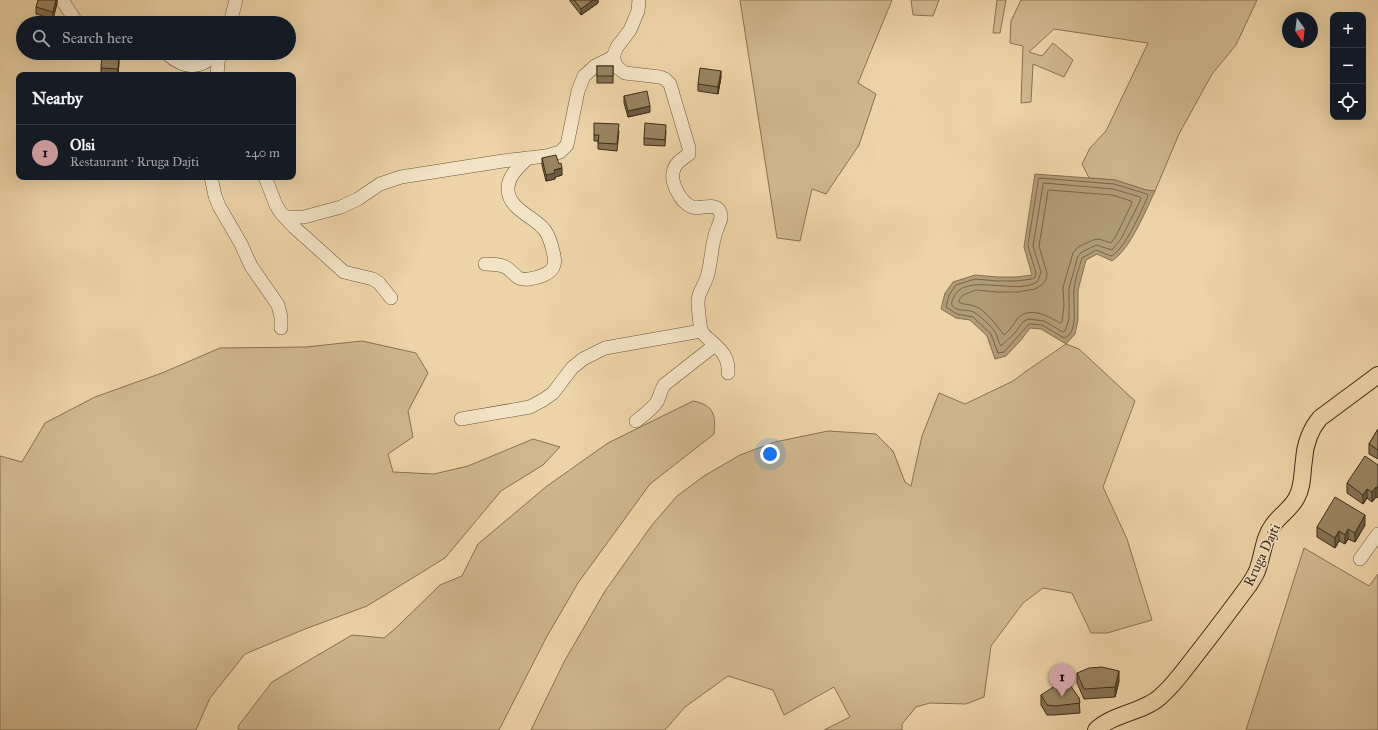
<!DOCTYPE html>
<meta charset="utf-8">
<style>
body{margin:0;font-family:"IM FELL Great Primer",serif;background:#20242c;color:#f1f3f6}
.controls{position:absolute;right:12px;top:12px;display:grid;overflow:hidden;border-radius:8px;box-shadow:0 4px 16px #0002}
.controls button{width:36px;height:36px;display:grid;place-items:center;padding:0;border:0;border-bottom:1px solid #363941;background:#171b24;color:#f1f3f6;font:20px sans-serif}
.compass{position:absolute;left:1282px;top:12px;width:36px;height:36px;border-radius:50%;background:#171b24;box-shadow:0 4px 16px #0002;rotate:166deg}
.you{position:absolute;left:770px;top:454px;width:14px;height:14px;margin:-10px;border:3px solid #fff;border-radius:50%;background:#1a73e8;box-shadow:0 0 0 6px #1a73e833}
.badge{display:grid;place-items:center;width:26px;height:26px;border-radius:50%;background:#c59692;color:#111;font-size:13px;font-weight:700}
.pin{position:absolute;translate:-50% -33px;filter:drop-shadow(0 1px 2px #0008)}
.pin::after{content:'';position:absolute;top:21px;width:14px;height:12px;background:inherit;clip-path:polygon(0 0,100% 0,50% 100%)}
.list{margin:0;padding:0;list-style:none}
h2{display:flex;justify-content:space-between;align-items:center;height:52px;margin:0;padding:0 16px;font-size:17px}
h2 small{font-size:13px;font-weight:400;color:#9ea1a6}
.list li{display:grid;grid-template-columns:26px 1fr auto;gap:12px;align-items:center;box-sizing:border-box;height:56px;padding:0 16px;border-top:1px solid #363941}
.list b{display:block;font-size:15px;white-space:nowrap}
.list p{margin:0;font-size:13px;white-space:nowrap;color:#9ea1a6}
.list em{font-size:13px;font-style:normal;color:#9ea1a6}
.icon{flex:none;width:22px;height:22px;fill:none;stroke:currentColor;stroke-width:2;stroke-linecap:round;stroke-linejoin:round}
.map{position:relative;flex:none;width:1378px;height:730px;overflow:hidden}
.search{position:absolute;background:#171b24;box-shadow:0 4px 16px #0002;left:16px;top:16px;width:280px;height:44px;display:flex;align-items:center;gap:10px;box-sizing:border-box;padding:0 14px;border-radius:22px;color:#9ea1a6;font-size:15px}
.panel{position:absolute;background:#171b24;box-shadow:0 4px 16px #0002;left:16px;top:72px;width:280px;height:108px;border-radius:8px}
.map>svg:first-child{display:block}
.green{fill:#cfb88f;stroke:#867253}
.water{fill:#b19b77;stroke:#836f51}
.lines{fill:none;stroke-linecap:round;stroke-linejoin:round}
.shore{stroke:#776447;stroke-width:1}
.minor-casing{stroke:#69573b;stroke-width:14}
.major-casing{stroke:#3d2d17;stroke-width:18}
.minor{stroke:#f3e3c6;stroke-width:13}
.major{stroke:#edd4a8;stroke-width:16}
.wall{fill:#847254;stroke:#3d2d17}
.shaded-wall{fill:#6b5c45;stroke:#3d2d17}
.building{fill:#998462;stroke:#3d2d17}
.labels{text-anchor:middle;dominant-baseline:central;stroke-width:3;stroke-linejoin:round;paint-order:stroke}
.street-label{font-size:14px;fill:#3d2d17;stroke:#f3e3c6}
</style>
<div class="map">
<svg width="1378" height="730" viewBox="0 0 1378 730">
<rect width="100%" height="100%" fill="#edd4a8"/>
<filter id="stains"><feTurbulence type="fractalNoise" baseFrequency=".005" numOctaves="4"/><feColorMatrix values="0 0 0 0 .2 0 0 0 0 .09 0 0 0 0 .02 0 0 0 .5 -.17"/></filter>
<radialGradient id="worn" r=".72"><stop offset=".6" stop-color="#630" stop-opacity="0"/><stop offset="1" stop-color="#630" stop-opacity=".3"/></radialGradient>
<!-- green -->
<g class="green">
<polygon points="740,0 892,0 858,83 876,94 859,145 826,194 812,189 800,241 777,238"/>
<polygon points="911,0 939,0 933,16 913,15"/>
<polygon points="997,0 1006,0 1000,33 993,33"/>
<polygon points="1021,0 1257,0 1236,45 1212,74 1179,134 1155,191 1146,190 1115,180 1089,178 1082,164 1090,148 1106,131 1148,43 1054,29 1029,52 1042,56 1053,43 1073,60 1064,77 1033,64 1031,102 1021,103 1023,46 1010,43 1011,21"/>
<polygon points="362,341 416,353 428,373 408,411 413,437 388,454 393,472 434,474 468,466 533,439 560,447 543,465 501,491 445,558 367,606 305,629 245,654 210,698 196,730 0,730 0,456 22,462 45,423 95,397 162,373 220,348 306,347"/>
<polygon points="1066,344 1079,349 1135,401 1103,487 1127,539 1152,620 1107,633 1091,633 1072,593 1043,588 1023,603 991,646 984,697 966,704 930,703 916,707 902,724 902,730 824,730 850,717 834,687 784,715 773,690 728,676 685,707 665,730 531,730 564,662 605,591 652,525 677,496 704,476 740,455 775,442 828,431 876,434 893,451 905,482 911,486 922,436 939,393 965,404 1013,381 1025,372"/>
<path d="M693 401C714 405 716 415 714 434L650 484 578 583 546 638 499 730H238L239 725 272 682 352 635 384 638 397 627 440 585 462 576 478 544 547 486 608 443Z"/>
<polygon points="1304,548 1369,586 1378,574 1378,730 1246,730"/>
</g>
<!-- water -->
<path class="water" d="M1035 174 1115 180 1146 190 1155 191C1145 212 1131 248 1112 261L1097 254 1086 260 1078 290V320L1075 334 1066 344 1041 329 1030 328 1021 340 1006 356 995 359 987 336 970 320 956 318 941 309 945 293 953 282 975 275 997 277H1016L1032 275 1024 247Z"/>
<g class="lines">
<!-- shore -->
<g class="shore">
<path d="M1039 178 1114 184 1147 194 1148 196C1142 210 1124 251 1111 256L1096 250 1082 258C1079 268 1075 279 1074 289 1072 301 1080 333 1064 338L1042 325 1029 324 1004 352 998 353 991 334 973 317 957 314 946 307 949 295 956 285 975 279 997 281H1016L1032 279 1035 277 1036 273 1028 246Z"/>
<path d="M1044 183 1113 189 1140 197 1141 199 1121 239 1112 250 1096 245 1082 252 1078 256 1069 288V319L1065 331 1063 332 1044 321 1028 319 1023 322 1014 334 1001 346C998 342 998 336 995 332 992 327 980 316 975 313 969 308 956 313 952 305 951 304 952 301 953 299 962 270 1019 297 1038 281L1041 272 1033 246 1043 185Z"/>
<path d="M1049 190 1112 195 1131 201 1132 203 1116 236 1111 243 1099 239 1093 240 1078 247 1073 253 1063 287 1064 305 1062 322 1060 323C1048 316 1030 306 1018 318 1013 324 1010 331 1004 335 997 326 985 309 974 306 969 304 963 305 959 302V300L963 295 976 290 997 292H1018L1035 289 1043 284 1046 279 1047 273 1039 246 1048 191Z"/>
</g>
<!-- minor casing -->
<g class="minor-casing">
<g id="minor">
<polyline points="62,0 77,23"/>
<path d="M639 0 638 11 630 30 617 47 613 57 617 67 625 73 660 77 665 79 670 84 689 148V154C684 158 676 162 674 169 669 181 680 202 692 207 700 210 716 201 720 212 723 218 719 223 717 229 711 244 712 261 707 277 704 287 697 293 698 305 699 311 699 326 702 332 704 335 707 338 710 340 722 351 729 357 728 373"/>
<polyline points="230,23 236,0"/>
<path d="M166 53C185 70 199 70 218 53"/>
<polyline points="217,75 218,63 220,53"/>
<polyline points="211,177 215,196 219,206 241,244 251,266 278,305 281,317 281,328"/>
<polyline points="265,177 276,205 281,213 294,227 344,272 373,279 379,283 391,298"/>
<polyline points="285,217 304,217 341,207 358,199 380,184 401,177 503,161 546,156 560,152 567,145 578,91 584,76 595,66 613,57"/>
<path d="M485 264C491 264 497 264 503 266 514 269 513 281 529 279 537 278 552 274 554 265 556 259 553 253 552 247 550 240 548 233 543 228 532 216 510 209 508 191 507 176 519 167 528 158"/>
<polyline points="461,419 530,407 543,400 553,393 572,368 583,359 605,348 701,331"/>
<path d="M636 421C644 415 653 409 658 400 660 395 661 390 664 385L715 345"/>
<polyline points="1360,559 1378,534"/>
</g>
</g>
<!-- major casing -->
<g class="major-casing">
<path id="major" d="M1096 730C1114 713 1142 713 1160 697 1174 685 1185 669 1196 655 1214 632 1232 608 1249 585 1252 580 1255 576 1257 571 1263 556 1263 538 1273 525 1280 515 1292 508 1297 497 1303 486 1302 473 1304 460 1305 445 1310 430 1320 418L1378 375"/>
</g>
<!-- minor -->
<use href="#minor" class="minor"/>
<!-- major -->
<use href="#major" class="major"/>
</g>
<!-- wall -->
<g class="wall">
<polygon points="57,0 57,3 53,19 36,14 36,7"/>
<polygon points="570,0 598,0 598,3 581,15 570,1"/>
<polygon points="119,62 118,75 101,74 101,68"/>
<rect x="597" y="66" width="16" height="17"/>
<polygon points="721,77 718,94 698,91 698,84"/>
<polygon points="624,96 650,112 628,117 624,103"/>
<polygon points="619,131 617,151 598,149 598,141 594,141 594,135"/>
<polygon points="666,131 665,146 644,145 644,138"/>
<polygon points="542,158 559,164 562,175 555,177 555,179 546,181 542,165"/>
<polygon points="1378,429 1378,459 1369,454 1369,444"/>
<polygon points="1378,465 1378,498 1376,497 1372,502 1367,498 1363,504 1347,493 1347,483"/>
<polygon points="1365,525 1355,542 1348,539 1345,544 1339,541 1335,548 1317,537 1317,527"/>
<polygon points="1077,673 1119,681 1115,697 1084,699 1077,683"/>
<polygon points="1041,695 1079,698 1080,713 1055,715 1047,715 1041,705"/>
</g>
<!-- shaded-wall -->
<g class="shaded-wall">
<polygon points="56,0 57,0 57,3 53,19 53,12"/>
<polygon points="593,0 598,0 598,3 581,15 581,9"/>
<polygon points="119,55 119,62 118,75 118,69"/>
<polygon points="721,71 721,77 718,94 718,87"/>
<polygon points="650,106 650,112 628,117 628,111"/>
<polygon points="562,168 562,175 555,177 555,179 546,181 546,175 554,170"/>
<polygon points="1376,487 1376,497 1372,502 1372,492"/>
<polygon points="1367,489 1367,498 1363,504 1363,495"/>
<polygon points="1365,515 1365,525 1355,542 1355,533"/>
<polygon points="1348,529 1348,539 1345,544 1345,535"/>
<polygon points="1339,531 1339,541 1335,548 1335,538"/>
<polygon points="1119,671 1119,681 1115,697 1115,687"/>
</g>
<!-- building -->
<g class="building">
<polygon points="38,0 56,0 53,12 36,7"/>
<polygon points="574,0 593,0 581,9"/>
<polygon points="102,54 119,55 118,69 101,68"/>
<rect x="597" y="66" width="16" height="10"/>
<polygon points="700,68 721,71 718,87 698,84"/>
<polygon points="194,73 194,75 181,75 181,74"/>
<polygon points="647,91 650,106 628,111 624,96"/>
<polygon points="594,123 619,124 617,144 598,143 599,135 594,135"/>
<polygon points="645,123 666,125 665,140 644,138"/>
<polygon points="556,155 559,164 561,163 562,168 554,170 555,173 546,175 542,158"/>
<polygon points="1378,429 1378,450 1369,444"/>
<polygon points="1365,456 1378,465 1378,488 1376,487 1372,492 1367,489 1363,495 1347,483"/>
<polygon points="1335,497 1365,515 1355,533 1348,529 1345,535 1339,531 1335,538 1317,527"/>
<polygon points="1102,667 1119,671 1115,687 1084,689 1077,673 1089,668"/>
<polygon points="1066,679 1079,698 1080,703 1055,706 1047,705 1041,695"/>
</g>
<g class="labels">
<!-- street labels -->
<g class="street-label">
<text transform="translate(1262 555) rotate(-65)">Rruga Dajti</text>
</g>
</g>
<rect width="100%" height="100%" filter="url(#stains)"/>
<rect width="100%" height="100%" fill="url(#worn)"/>
</svg>
<div class="controls">
<button>+</button>
<button>−</button>
<button><svg class="icon" aria-label="locate" viewBox="0 0 24 24"><circle cx="12" cy="12" r="6"/><path d="M12 2v4M12 18v4M2 12h4M18 12h4"/></svg></button>
</div>
<svg class="compass" viewBox="-18 -18 36 36"><path d="M0-13l5 13h-10z" fill="#e53935"/><path d="M0 13l5-13h-10z" fill="#9ea1a6"/></svg>
<div class="you"></div>
<div class="pin badge" style="left:1062px;top:697px">1</div>
<div class="search"><svg class="icon" aria-label="search" viewBox="0 0 24 24"><circle cx="10" cy="10" r="6"/><path d="M15 15l6 6"/></svg>Search here</div>
<section class="panel">
<h2>Nearby<small></small></h2>
<ul class="list">
<li><span class="badge">1</span><div><b>Olsi</b><p>Restaurant · Rruga Dajti</p></div><em>240 m</em></li>
</ul>
</section>
</div>
